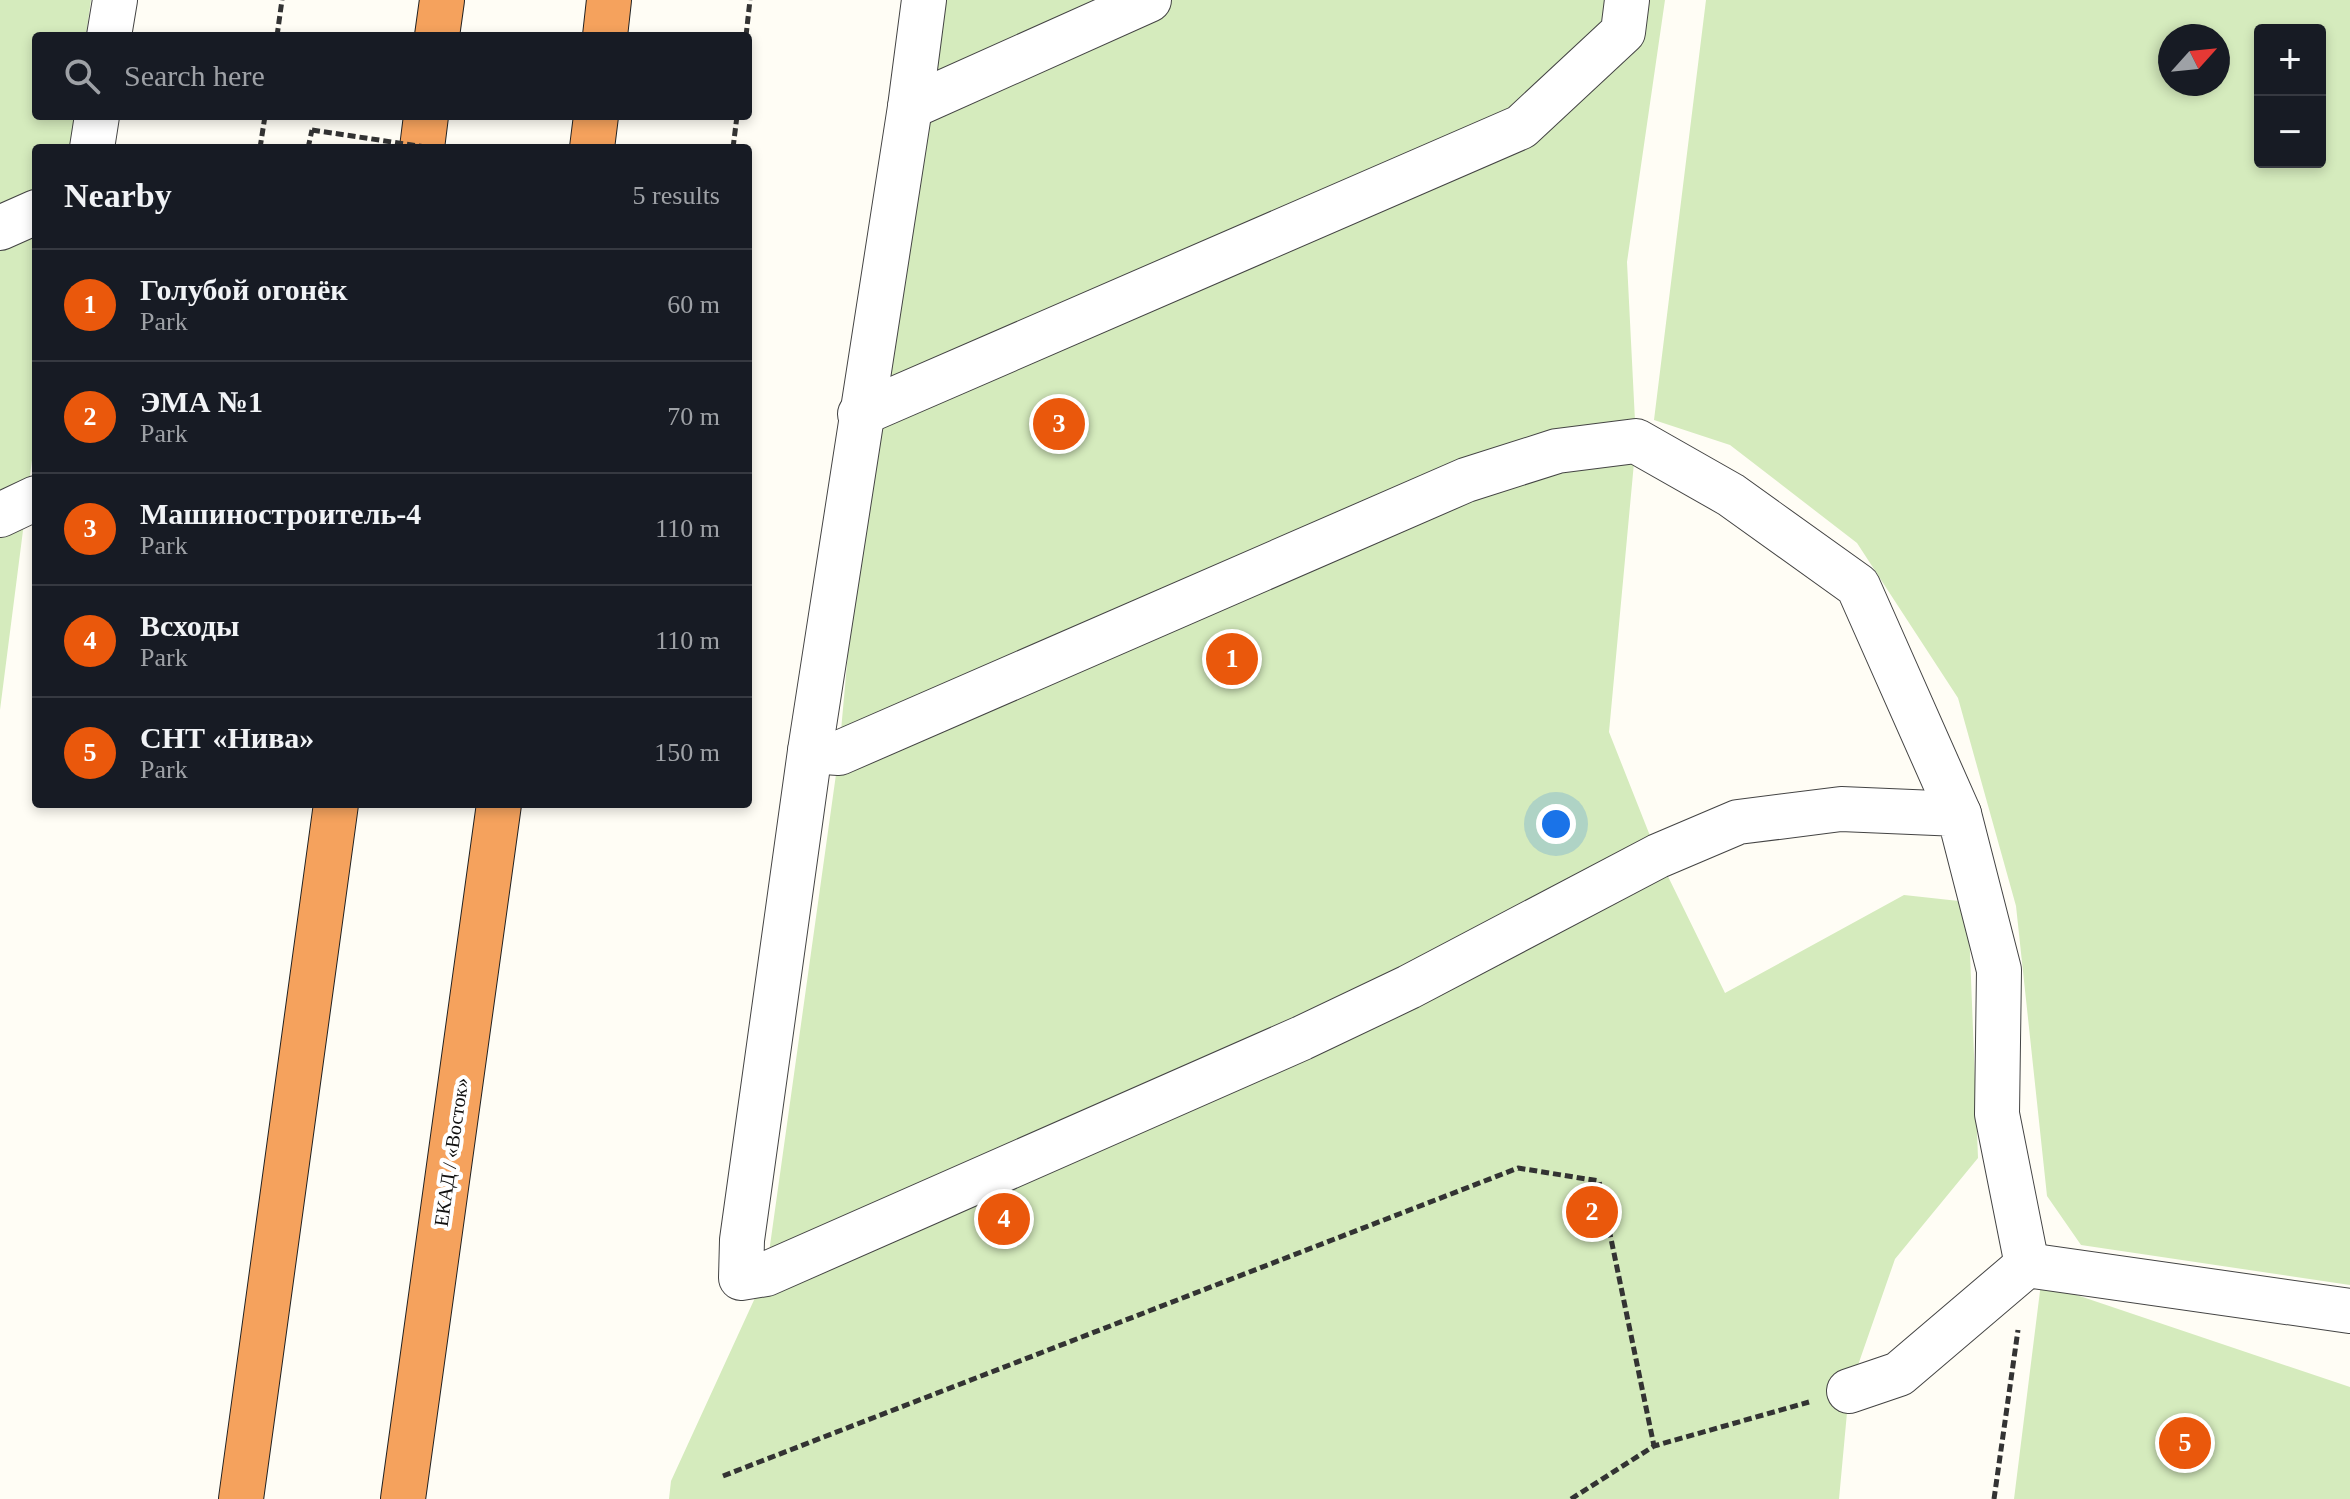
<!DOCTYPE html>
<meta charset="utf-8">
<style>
body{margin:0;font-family:"Times New Roman",serif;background:#20242c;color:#f1f3f6}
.controls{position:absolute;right:24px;top:24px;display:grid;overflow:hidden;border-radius:8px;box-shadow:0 4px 12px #0003}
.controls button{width:72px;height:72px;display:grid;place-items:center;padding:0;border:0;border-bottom:2px solid #363941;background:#171b24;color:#f1f3f6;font:40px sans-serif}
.compass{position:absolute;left:2158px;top:24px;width:72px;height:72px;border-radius:50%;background:#171b24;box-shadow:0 4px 12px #0003;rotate:63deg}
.you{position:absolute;left:1556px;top:824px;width:28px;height:28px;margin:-20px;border:6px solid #fff;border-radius:50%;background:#1a73e8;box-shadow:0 0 0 12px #1a73e833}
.badge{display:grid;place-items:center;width:52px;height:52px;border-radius:50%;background:#ea580c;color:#fff;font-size:26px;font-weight:700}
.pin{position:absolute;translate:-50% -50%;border:4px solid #fff;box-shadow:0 2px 8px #0006}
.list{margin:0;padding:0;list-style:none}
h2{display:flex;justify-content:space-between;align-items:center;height:104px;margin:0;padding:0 32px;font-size:34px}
h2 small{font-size:26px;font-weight:400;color:#9ea1a6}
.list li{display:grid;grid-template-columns:52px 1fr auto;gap:24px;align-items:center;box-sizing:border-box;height:112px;padding:0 32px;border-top:2px solid #363941}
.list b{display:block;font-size:30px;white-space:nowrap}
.list p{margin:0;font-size:26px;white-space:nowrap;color:#9ea1a6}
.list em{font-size:26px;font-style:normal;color:#9ea1a6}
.icon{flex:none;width:44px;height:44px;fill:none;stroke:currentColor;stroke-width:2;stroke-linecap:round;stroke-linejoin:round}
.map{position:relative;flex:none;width:2350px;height:1499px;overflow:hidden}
.search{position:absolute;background:#171b24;box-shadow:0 4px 12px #0003;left:32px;top:32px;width:720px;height:88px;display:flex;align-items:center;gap:20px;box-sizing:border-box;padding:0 28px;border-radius:8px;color:#9ea1a6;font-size:30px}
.panel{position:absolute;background:#171b24;box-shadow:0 4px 12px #0003;left:32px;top:144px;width:720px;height:664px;border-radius:8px}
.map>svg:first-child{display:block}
.green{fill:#d5ebbd;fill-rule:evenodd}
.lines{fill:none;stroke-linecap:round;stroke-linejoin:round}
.minor-casing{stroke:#444;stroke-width:46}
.highway-casing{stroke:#222;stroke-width:46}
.path{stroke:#333;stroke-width:5;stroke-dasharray:8 4;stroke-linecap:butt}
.minor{stroke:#fff;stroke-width:44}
.highway{stroke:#f5a25d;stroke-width:44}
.path-bridge{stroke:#333;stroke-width:5;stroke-dasharray:8 4;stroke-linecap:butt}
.labels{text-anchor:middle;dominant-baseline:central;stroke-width:8;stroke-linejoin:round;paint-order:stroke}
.street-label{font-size:20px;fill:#111;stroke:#fff}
</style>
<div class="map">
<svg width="2350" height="1499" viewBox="0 0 2350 1499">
<rect width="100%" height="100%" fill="#fffdf5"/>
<!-- green -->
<g class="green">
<polygon points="0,0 91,0 86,36 36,36 36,116 76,116 72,148 36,148 36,429 0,710"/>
<polygon points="940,0 1665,0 1627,262 1636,441 1609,732 1658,856 1725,993 1904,895 1968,902 1978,1158 1895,1259 1849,1391 1839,1499 669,1499 671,1481 766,1274 839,753 854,586"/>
<path d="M1706 0H2350V1285L2081 1245 2047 1196 2016 906 1958 698 1857 543 1730 445 1654 420ZM2320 30V162H2260V30ZM2170 36H2218V84H2170Z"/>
<polygon points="2041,1283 2350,1387 2350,1499 2014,1499"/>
</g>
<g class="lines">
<!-- minor casing -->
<g class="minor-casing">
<g id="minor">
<polyline points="924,0 910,107 810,751 742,1240 741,1278 766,1274 1302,1038 1409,987 1658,856 1738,822 1841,809 1959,814 1999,970 1997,1114 2027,1265"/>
<polyline points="109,36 115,0"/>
<polyline points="910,107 1149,0"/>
<polyline points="92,148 97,116"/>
<polyline points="0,228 36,212"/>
<polyline points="860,414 1521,127 1623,32 1627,0"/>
<polyline points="0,515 36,498"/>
<polyline points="810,751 839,753 1466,480 1557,451 1636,441 1731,495 1858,586 1959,814"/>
<polyline points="1849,1391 1899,1374 2027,1265 2350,1311"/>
</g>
</g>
<!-- highway casing -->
<g class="highway-casing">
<g id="highway">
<polyline points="437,36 442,0"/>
<polyline points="605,36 609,0"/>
<polyline points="422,148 426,116"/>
<polyline points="592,148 596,116"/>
<polyline points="241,1499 336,804"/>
<polyline points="403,1499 499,804"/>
</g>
</g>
<!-- path -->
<g class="path">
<polyline points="277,36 282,0"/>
<polyline points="746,36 750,0"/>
<polyline points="260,148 265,116"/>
<polyline points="308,148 312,130"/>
<polyline points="733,148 737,116"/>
<polyline points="723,1476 1518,1168 1599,1181 1654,1446"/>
<polyline points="1571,1499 1654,1446 1809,1402"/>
<polyline points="1994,1499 2018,1330"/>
</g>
<!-- minor -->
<use href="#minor" class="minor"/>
<!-- highway -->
<use href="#highway" class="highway"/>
<!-- path-bridge -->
<polyline class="path-bridge" points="312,130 432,148"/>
</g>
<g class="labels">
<!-- street labels -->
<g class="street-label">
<text transform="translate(451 1152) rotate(-82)">ЕКАД / «Восток»</text>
</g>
</g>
</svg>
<div class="controls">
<button>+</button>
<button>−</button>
</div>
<svg class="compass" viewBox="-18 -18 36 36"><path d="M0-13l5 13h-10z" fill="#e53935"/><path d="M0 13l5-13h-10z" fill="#9ea1a6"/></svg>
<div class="you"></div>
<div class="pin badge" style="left:1232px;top:659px">1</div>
<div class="pin badge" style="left:1592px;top:1212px">2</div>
<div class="pin badge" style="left:1059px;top:424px">3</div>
<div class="pin badge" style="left:1004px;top:1219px">4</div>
<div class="pin badge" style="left:2185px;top:1443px">5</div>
<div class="search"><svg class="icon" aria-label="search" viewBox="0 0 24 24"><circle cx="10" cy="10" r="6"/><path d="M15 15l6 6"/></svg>Search here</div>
<section class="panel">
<h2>Nearby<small>5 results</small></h2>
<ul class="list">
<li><span class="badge">1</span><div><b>Голубой огонёк</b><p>Park</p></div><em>60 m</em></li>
<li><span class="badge">2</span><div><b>ЭМА №1</b><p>Park</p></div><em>70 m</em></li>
<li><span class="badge">3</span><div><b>Машиностроитель-4</b><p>Park</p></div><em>110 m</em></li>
<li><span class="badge">4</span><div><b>Всходы</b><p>Park</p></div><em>110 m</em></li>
<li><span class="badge">5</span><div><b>СНТ «Нива»</b><p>Park</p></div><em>150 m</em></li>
</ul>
</section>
</div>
